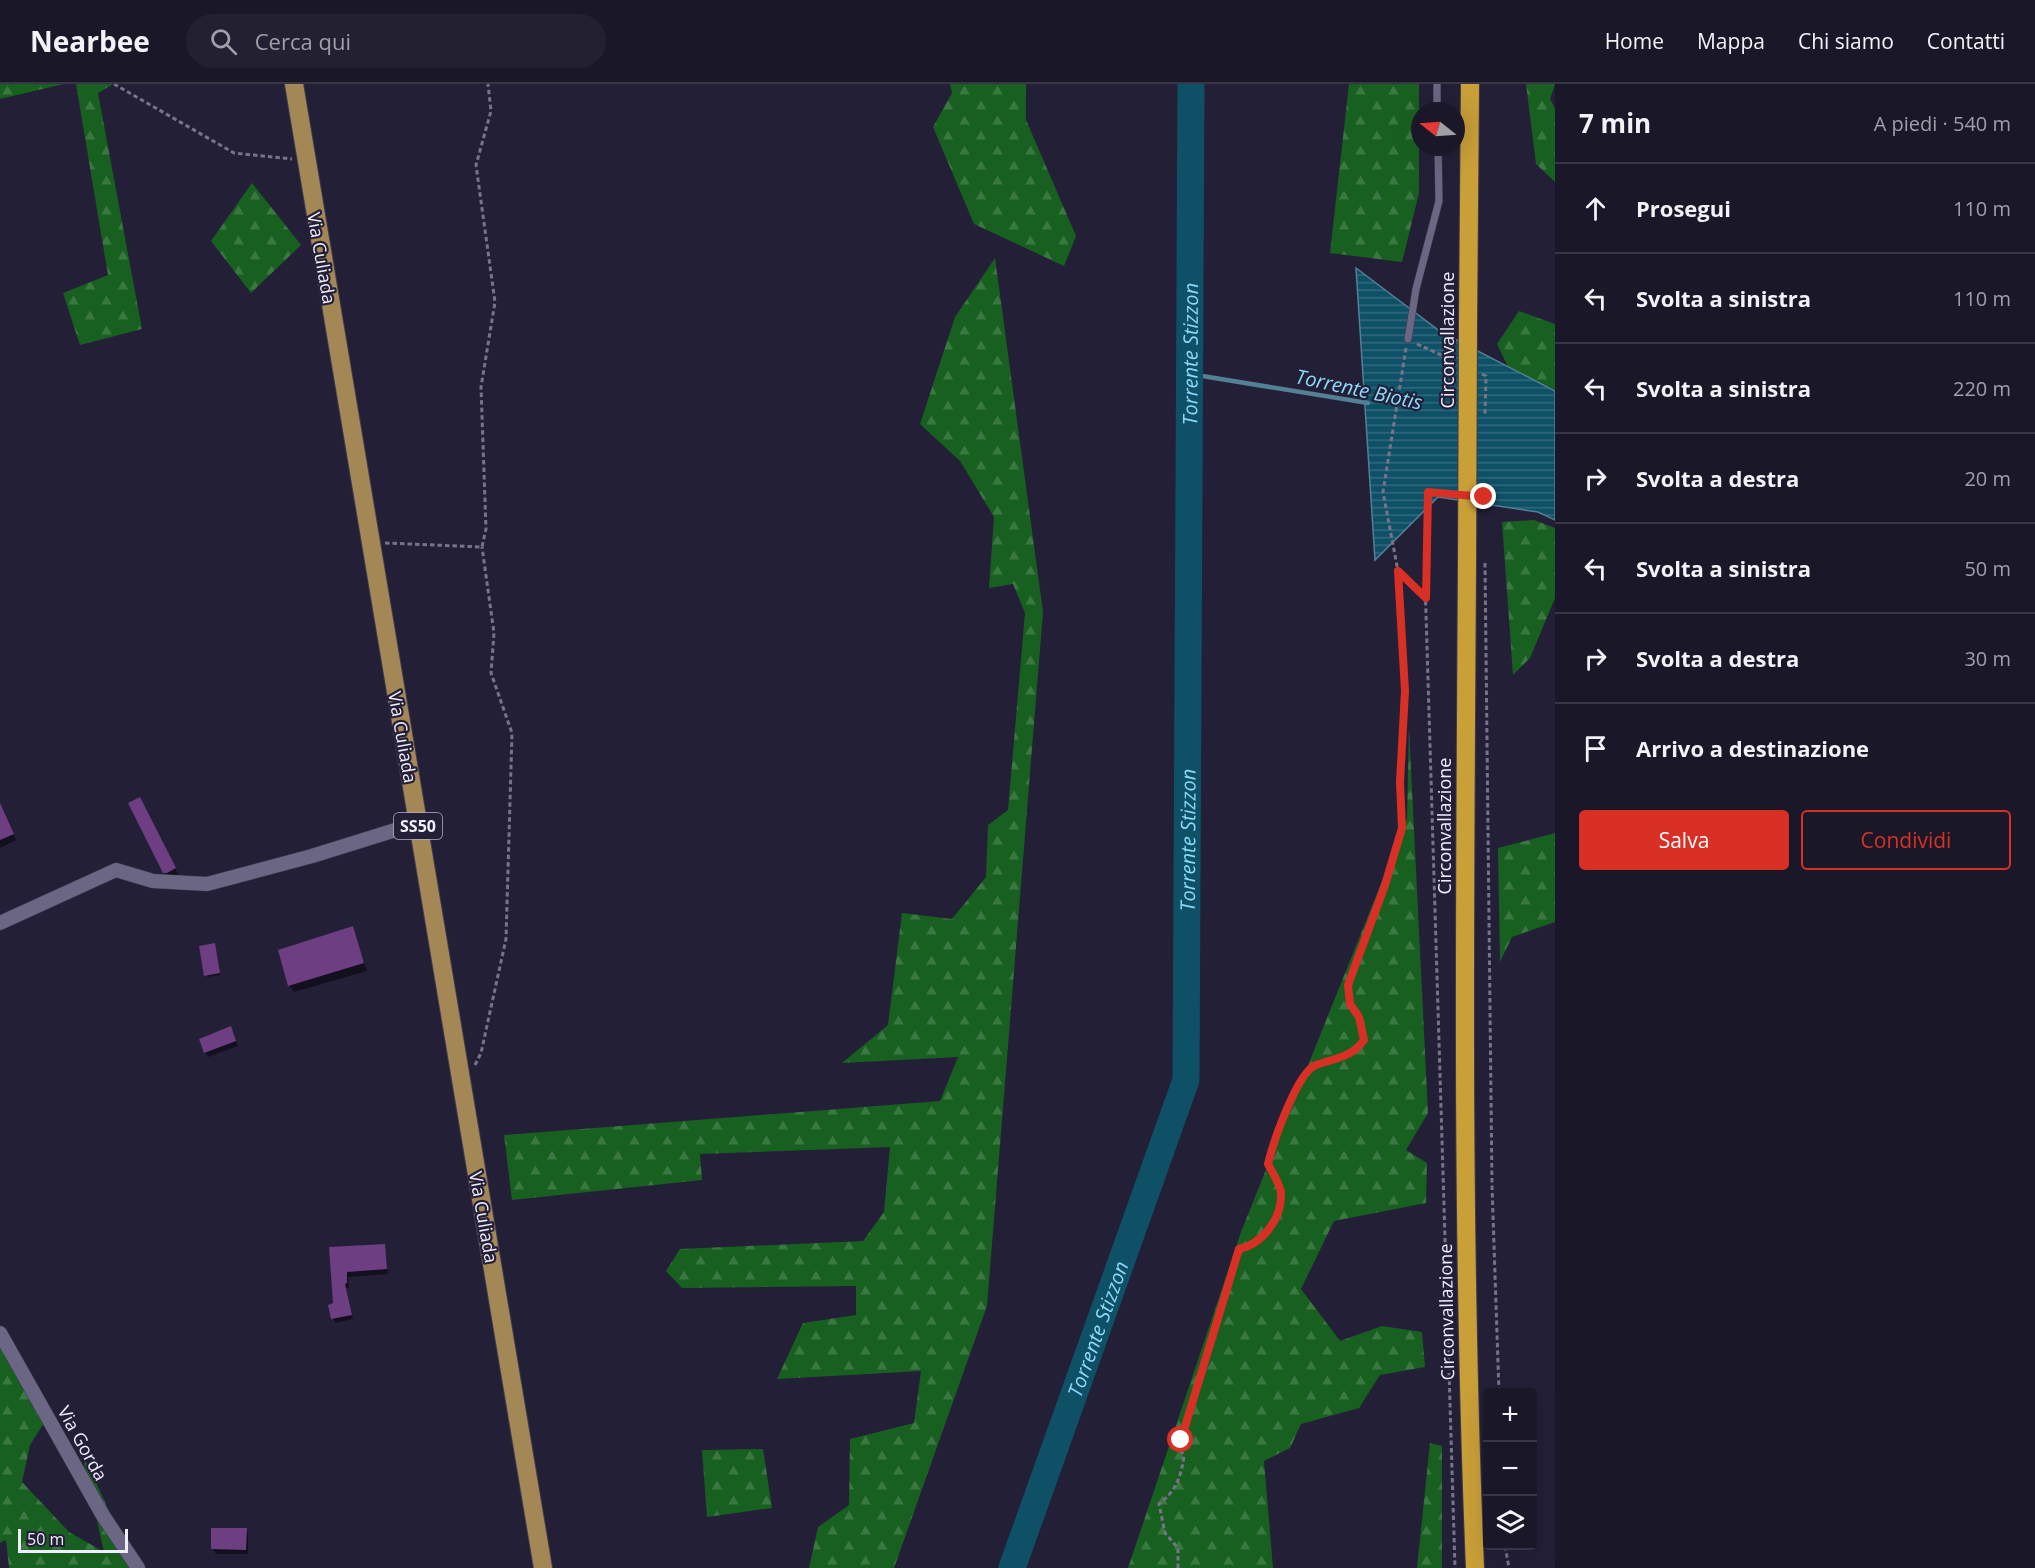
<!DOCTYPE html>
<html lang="it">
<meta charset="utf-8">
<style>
body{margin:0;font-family:"Open Sans",sans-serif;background:#232031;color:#f1f3f6}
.controls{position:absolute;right:18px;bottom:18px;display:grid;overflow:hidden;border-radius:6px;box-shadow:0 6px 24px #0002}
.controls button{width:54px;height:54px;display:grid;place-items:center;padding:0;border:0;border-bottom:2px solid #383646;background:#1a1729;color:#f1f3f6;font:30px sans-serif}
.compass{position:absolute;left:1411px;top:18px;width:54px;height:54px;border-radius:50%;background:#1a1729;box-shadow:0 6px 24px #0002;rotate:287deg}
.scale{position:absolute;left:18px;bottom:15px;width:110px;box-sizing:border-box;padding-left:6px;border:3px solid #f0eeff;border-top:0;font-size:16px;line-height:21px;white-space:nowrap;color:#f0eeff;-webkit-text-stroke:4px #231f37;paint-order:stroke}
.stop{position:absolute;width:18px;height:18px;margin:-14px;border:4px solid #d93025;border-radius:50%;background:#fff}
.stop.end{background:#d93025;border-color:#fff;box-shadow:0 2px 6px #0008}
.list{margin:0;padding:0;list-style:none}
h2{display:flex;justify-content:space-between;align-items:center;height:78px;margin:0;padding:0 24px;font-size:26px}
h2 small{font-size:20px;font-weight:400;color:#9f9fa8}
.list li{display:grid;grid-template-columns:39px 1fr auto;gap:18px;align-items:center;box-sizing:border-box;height:90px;padding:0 24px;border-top:2px solid #383646}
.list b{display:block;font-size:22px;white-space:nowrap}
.list em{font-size:20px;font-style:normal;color:#9f9fa8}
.actions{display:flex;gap:12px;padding:18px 24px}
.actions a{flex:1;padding:14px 0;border:2px solid #d93025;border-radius:6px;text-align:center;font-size:21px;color:#d93025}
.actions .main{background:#d93025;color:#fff}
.icon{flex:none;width:33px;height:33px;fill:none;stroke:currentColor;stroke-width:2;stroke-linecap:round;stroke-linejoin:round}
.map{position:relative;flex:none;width:1555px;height:1484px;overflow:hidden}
header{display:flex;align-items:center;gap:36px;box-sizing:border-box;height:84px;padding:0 30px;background:#1a1729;border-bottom:2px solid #383646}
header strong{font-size:28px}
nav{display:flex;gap:33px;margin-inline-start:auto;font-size:21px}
.search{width:420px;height:54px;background:#232031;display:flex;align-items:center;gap:15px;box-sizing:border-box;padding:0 21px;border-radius:33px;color:#9f9fa8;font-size:22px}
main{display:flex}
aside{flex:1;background:#1a1729}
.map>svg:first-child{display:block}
.forest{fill:url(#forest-firs)}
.water{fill:url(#water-rules);stroke:#528095;stroke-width:1.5}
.shadow{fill:#0007}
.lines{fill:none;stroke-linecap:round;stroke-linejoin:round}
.stream{stroke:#528095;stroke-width:4.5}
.river{stroke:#0e5167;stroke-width:27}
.building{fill:#6e3e83}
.lane-casing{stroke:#3f3b50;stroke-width:8}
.street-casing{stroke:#3f3b50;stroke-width:15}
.primary-casing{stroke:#3f3b50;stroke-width:20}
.highway-casing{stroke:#3f3b50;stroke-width:20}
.path{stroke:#777489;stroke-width:3;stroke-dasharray:4.5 3;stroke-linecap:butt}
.lane{stroke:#6a6683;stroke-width:7}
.street{stroke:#6a6683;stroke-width:14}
.primary{stroke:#a38856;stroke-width:18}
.highway{stroke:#c99f38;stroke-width:18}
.highway-bridge-casing{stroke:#3f3b50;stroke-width:20;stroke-linecap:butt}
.highway-bridge{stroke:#c99f38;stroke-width:18}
.route{stroke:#d93025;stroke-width:8}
.labels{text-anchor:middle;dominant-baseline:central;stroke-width:4.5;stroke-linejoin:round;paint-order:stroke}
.shield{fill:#231f37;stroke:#b2b0c3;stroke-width:1.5}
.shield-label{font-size:16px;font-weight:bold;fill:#f0eeff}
.street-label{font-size:18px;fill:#f0eeff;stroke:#231f37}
.water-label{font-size:20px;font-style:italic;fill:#8bdafb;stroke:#231f37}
</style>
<header>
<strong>Nearbee</strong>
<div class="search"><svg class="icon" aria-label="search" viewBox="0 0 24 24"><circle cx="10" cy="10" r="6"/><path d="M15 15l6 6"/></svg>Cerca qui</div>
<nav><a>Home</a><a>Mappa</a><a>Chi siamo</a><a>Contatti</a></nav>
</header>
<main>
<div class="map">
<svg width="1555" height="1484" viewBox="0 0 1555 1484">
<defs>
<pattern id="forest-firs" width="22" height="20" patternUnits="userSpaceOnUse" patternTransform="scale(1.5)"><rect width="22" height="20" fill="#186020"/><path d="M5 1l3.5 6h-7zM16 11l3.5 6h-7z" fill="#3a7741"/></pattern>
<pattern id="water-rules" width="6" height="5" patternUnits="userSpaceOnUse" patternTransform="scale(1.5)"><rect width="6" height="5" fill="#0e5167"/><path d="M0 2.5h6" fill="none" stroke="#316a7e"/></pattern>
</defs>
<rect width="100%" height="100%" fill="#231f37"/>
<!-- forest -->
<g class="forest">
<polygon points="0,0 64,0 0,15"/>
<polygon points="76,0 113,0 98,9 142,245 80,261 63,209 108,191"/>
<polygon points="950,0 1026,0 1026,36 1076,152 1064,182 974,140 933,43 952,9"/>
<polygon points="1349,0 1419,0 1419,109 1402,178 1330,169"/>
<polygon points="1526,0 1555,0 1550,15 1555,24 1555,98 1536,80"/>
<polygon points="252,99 301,161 251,209 211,157"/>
<polygon points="995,174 1043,528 987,1222 894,1484 809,1484 818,1443 849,1421 850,1355 914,1339 921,1287 777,1295 803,1239 856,1231 856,1202 682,1204 666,1187 680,1165 863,1157 884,1128 890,1063 700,1070 702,1096 512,1116 504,1051 940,1017 958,973 842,979 888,941 902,829 952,835 986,793 988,741 1008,726 1025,529 1013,500 989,504 994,433 960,377 920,340 955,233"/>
<polygon points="1519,227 1555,240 1555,306 1508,283 1497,260"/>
<polygon points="1534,436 1555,444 1555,514 1530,574 1513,591 1502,438"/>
<polygon points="1409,644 1428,1029 1406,1066 1427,1079 1426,1119 1334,1137 1301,1205 1340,1257 1382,1242 1422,1248 1425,1283 1380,1291 1359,1324 1301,1340 1290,1364 1264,1377 1273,1484 1128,1484 1241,1148 1407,735"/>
<polygon points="1555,749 1555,838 1512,853 1500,878 1498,764"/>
<polygon points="0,1258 44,1339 30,1361 22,1398 69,1448 104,1468 82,1369 136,1484 9,1484 6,1456 0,1459"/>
<polygon points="1430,1359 1442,1362 1442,1484 1417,1484"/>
<polygon points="763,1365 772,1424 707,1433 702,1366"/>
</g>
<!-- water -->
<polygon class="water" points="1356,184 1441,248 1555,307 1555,436 1538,428 1438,413 1375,476"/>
<!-- shadow -->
<g class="shadow">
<polygon points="144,722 179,792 168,795 164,788"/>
<polygon points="0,741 10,743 16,756 0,764"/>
<polygon points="352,844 367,887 294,908 289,901"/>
<polygon points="215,861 220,891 207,893 201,863"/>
<polygon points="233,949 238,962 208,973 201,956"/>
<polygon points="384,1162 388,1190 348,1193 349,1204 346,1204 353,1235 335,1239 330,1222 334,1220 330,1164"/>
<polygon points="213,1445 246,1445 248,1450 248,1470 216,1470 213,1465"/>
</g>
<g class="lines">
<!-- stream -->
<polyline class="stream" points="1190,290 1368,319"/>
<!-- river -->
<path class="river" id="s1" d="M1012 1484 1186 996 1191 0"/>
</g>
<!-- building -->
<g class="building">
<polygon points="140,713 176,784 167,789 163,789 128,719"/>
<polygon points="0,719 14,750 0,756"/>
<polygon points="353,842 364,879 288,902 278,866"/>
<polygon points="215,859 220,889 204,892 199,862"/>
<polygon points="231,942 236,957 204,969 199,955"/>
<polygon points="385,1160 387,1185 347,1188 347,1199 345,1200 352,1231 331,1235 328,1221 333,1219 329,1163"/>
<polygon points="211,1444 247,1444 246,1466 211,1465"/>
</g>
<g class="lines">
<!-- lane casing -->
<g class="lane-casing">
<g id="lane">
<polyline points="1437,0 1437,27"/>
<polyline points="1408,255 1416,205 1439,117 1438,63"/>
</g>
</g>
<!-- street casing -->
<g class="street-casing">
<g id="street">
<polyline points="0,839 116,786 153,797 207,800 312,772 418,739"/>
<polyline points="0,1249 102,1430 138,1484"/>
</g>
</g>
<!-- primary casing -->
<g class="primary-casing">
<polyline id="primary" points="294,0 543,1484"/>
</g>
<!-- highway casing -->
<g class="highway-casing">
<g id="highway">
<polyline points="1468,240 1470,0"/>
<path d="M1467 480C1465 814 1461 1149 1475 1484"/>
</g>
</g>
<!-- path -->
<g class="path">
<polyline points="114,0 234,69 292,75"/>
<polyline points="1417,260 1452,276"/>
<polyline points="1406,264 1383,408 1398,487 1426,514"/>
<polyline points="1482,290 1486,292 1485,332"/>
<polyline points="1454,410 1428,408 1425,497 1455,1484"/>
<polyline points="385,459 482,463 486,445 481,303 495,218 476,81 491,27 488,0"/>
<polyline points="1485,479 1492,1102 1499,1308"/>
<polyline points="475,981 481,969 506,855 512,649 491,589 494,549 482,463"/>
<polyline points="1505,1462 1509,1484"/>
<path d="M1178 1484V1464L1165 1449 1159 1420C1176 1407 1181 1393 1184 1372L1180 1365 1181 1356 1239 1165 1250 1163 1273 1143 1281 1110 1268 1080 1271 1069C1279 1049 1296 990 1315 981 1336 971 1348 979 1364 956L1359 933 1350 920 1349 901 1385 801 1402 744 1400 698 1405 607 1398 487"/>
</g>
<!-- lane -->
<use href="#lane" class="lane"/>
<!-- street -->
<use href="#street" class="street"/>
<!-- primary -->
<use href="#primary" class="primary"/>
<!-- highway -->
<use href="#highway" class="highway"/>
<!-- highway-bridge casing -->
<g class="highway-bridge-casing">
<polyline id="highway-bridge" points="1467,480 1468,240"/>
</g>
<!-- highway-bridge -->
<use href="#highway-bridge" class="highway-bridge"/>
</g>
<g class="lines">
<!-- route -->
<path class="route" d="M1181 1356 1239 1165C1262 1160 1282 1135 1281 1110 1281 1101 1272 1088 1268 1080 1273 1059 1297 988 1316 981 1335 974 1351 974 1364 956L1359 933 1350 920 1348 901 1385 801 1402 744 1400 698 1405 607 1398 487 1426 514 1428 408 1484 413"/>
</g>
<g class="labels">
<!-- shield labels -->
<rect class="shield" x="394" y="729" width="48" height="26" rx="4.5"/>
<g class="shield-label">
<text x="418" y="742">SS50</text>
</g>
<!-- street labels -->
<g class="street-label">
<text transform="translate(322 174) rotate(80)">Via Culiada</text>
<text transform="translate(1447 256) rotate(-90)">Circonvallazione</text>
<text transform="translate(403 653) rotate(80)">Via Culiada</text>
<text transform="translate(1444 742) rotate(-90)">Circonvallazione</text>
<text transform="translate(484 1133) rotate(80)">Via Culiada</text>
<text transform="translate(1446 1228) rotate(-91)">Circonvallazione</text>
<text transform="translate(83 1359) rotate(61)">Via Gorda</text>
</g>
<!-- water labels -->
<g class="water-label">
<text stroke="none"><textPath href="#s1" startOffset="1244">Torrente Stizzon</textPath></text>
<text transform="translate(1359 305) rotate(12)">Torrente Biotis</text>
<text stroke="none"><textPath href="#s1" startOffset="758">Torrente Stizzon</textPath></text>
<text stroke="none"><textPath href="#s1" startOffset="254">Torrente Stizzon</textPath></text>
</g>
</g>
</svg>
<div class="controls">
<button>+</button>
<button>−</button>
<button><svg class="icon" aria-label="layers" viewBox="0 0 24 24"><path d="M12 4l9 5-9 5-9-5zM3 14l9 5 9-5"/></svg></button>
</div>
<svg class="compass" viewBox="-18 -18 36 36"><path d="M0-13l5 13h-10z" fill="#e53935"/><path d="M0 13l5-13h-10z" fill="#9f9fa8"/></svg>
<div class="scale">50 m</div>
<div class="stop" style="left:1181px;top:1356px"></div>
<div class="stop end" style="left:1484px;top:413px"></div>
</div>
<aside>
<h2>7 min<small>A piedi · 540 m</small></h2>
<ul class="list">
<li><svg class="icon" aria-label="ahead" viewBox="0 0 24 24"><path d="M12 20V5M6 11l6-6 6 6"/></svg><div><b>Prosegui</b></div><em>110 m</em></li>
<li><svg class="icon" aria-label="left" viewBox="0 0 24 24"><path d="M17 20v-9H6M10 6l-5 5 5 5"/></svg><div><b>Svolta a sinistra</b></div><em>110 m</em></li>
<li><svg class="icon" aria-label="left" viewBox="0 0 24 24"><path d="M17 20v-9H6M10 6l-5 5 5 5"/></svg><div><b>Svolta a sinistra</b></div><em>220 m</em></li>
<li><svg class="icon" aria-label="right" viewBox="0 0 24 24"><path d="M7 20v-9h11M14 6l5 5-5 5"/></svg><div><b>Svolta a destra</b></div><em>20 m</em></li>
<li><svg class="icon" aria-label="left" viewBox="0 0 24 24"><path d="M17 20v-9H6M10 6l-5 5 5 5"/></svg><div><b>Svolta a sinistra</b></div><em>50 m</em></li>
<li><svg class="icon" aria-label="right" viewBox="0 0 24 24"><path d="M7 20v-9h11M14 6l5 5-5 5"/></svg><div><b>Svolta a destra</b></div><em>30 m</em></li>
<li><svg class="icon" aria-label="arrive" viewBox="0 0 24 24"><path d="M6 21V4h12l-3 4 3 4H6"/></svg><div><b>Arrivo a destinazione</b></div></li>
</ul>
<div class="actions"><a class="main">Salva</a><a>Condividi</a></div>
</aside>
</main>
